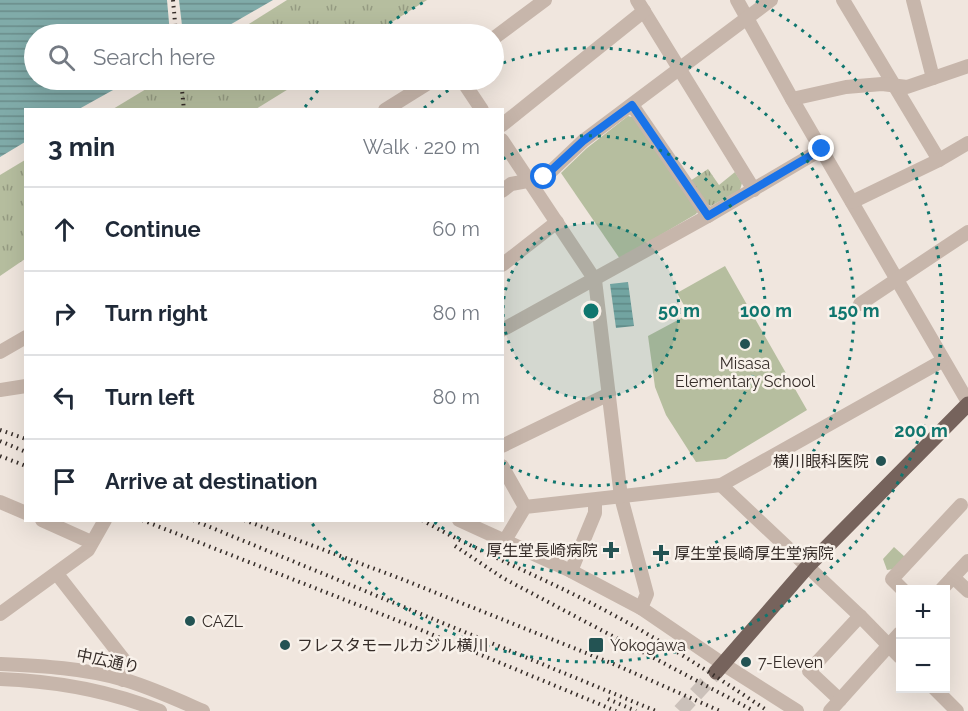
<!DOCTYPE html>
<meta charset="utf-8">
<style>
body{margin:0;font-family:Raleway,"Noto Sans JP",sans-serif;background:#f2f2f3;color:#1f2937}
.controls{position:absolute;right:18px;bottom:18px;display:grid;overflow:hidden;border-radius:0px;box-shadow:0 6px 24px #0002}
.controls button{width:54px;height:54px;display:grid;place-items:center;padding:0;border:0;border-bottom:2px solid #e0e1e3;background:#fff;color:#1f2937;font:30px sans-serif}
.stop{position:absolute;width:18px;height:18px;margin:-14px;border:4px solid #1a73e8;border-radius:50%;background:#fff}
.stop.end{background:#1a73e8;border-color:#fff;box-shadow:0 2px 6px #0008}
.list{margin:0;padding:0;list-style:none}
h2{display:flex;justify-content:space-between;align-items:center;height:78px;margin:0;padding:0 24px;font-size:26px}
h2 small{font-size:20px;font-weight:400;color:#747a83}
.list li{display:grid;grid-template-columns:39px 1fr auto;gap:18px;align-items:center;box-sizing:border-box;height:84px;padding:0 24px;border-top:2px solid #e0e1e3}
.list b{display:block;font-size:22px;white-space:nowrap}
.list em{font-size:20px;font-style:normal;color:#747a83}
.icon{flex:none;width:33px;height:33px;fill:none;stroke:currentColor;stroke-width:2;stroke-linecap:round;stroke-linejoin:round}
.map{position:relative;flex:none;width:968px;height:711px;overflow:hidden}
.search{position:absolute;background:#fff;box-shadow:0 6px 24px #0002;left:24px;top:24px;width:480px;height:66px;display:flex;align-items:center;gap:15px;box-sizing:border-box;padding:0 21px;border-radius:33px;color:#747a83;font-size:22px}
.panel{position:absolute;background:#fff;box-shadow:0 6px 24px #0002;left:24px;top:108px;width:480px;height:414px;border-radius:0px}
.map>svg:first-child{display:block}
.grass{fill:url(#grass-tufts)}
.green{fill:#b6be9f}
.water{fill:url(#water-rules)}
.pier{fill:#f0e6de}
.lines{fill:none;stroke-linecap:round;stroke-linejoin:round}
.major-tunnel{stroke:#cbc1ba;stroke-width:15;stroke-dasharray:15 8;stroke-linecap:butt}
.minor{stroke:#c7b6ab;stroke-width:14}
.major{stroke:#76635c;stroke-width:15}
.rail{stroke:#362d29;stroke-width:4;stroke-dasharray:1.5 4.5;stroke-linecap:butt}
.route{stroke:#1a73e8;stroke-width:8}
.ring{fill:none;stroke:#0f766e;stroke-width:3;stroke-dasharray:3 6}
.poi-dot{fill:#235353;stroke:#f8f1ea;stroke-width:2}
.labels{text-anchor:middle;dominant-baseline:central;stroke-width:5;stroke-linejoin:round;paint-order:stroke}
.poi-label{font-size:16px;fill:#362d29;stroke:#f8f1ea;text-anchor:start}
.street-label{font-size:16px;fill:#362d29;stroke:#f8f1ea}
.centre{fill:#0f766e;stroke:#f8f1ea;stroke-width:3}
.ring-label{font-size:18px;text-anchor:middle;font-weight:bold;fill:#0f766e;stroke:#f8f1ea;stroke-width:5;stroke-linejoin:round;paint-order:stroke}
</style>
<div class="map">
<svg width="968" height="711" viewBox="0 0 968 711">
<defs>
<pattern id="grass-tufts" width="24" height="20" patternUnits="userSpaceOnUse" patternTransform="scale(1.5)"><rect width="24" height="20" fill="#b6be9f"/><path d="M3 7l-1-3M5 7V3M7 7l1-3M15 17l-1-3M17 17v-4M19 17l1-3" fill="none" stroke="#959b82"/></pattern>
<pattern id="water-rules" width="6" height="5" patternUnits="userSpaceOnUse" patternTransform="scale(1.5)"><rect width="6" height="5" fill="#80aba9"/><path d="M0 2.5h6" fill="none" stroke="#6a8c8a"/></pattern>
</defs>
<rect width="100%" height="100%" fill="#f0e6de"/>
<!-- grass -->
<g class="grass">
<polygon points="287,0 427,0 373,34 233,34"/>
<polygon points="161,80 303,80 256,109 113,109"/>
<polygon points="25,160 25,259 0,276 0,175"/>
<polygon points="708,169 719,185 735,172 742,183 740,190 711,206 706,204 690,181"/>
</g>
<!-- green -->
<g class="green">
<polygon points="628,116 636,118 699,209 696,214 620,259 561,173 587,148"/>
<polygon points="725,266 807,410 726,459 696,462 666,415 655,387 648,336 689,314 677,293"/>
<polygon points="894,547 905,557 894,569 887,570 883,559"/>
</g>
<!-- water -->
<g class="water">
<polygon points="0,0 273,0 214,34 34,34 34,80 131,80 79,109 26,110 25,142 0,157"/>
<polygon points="628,282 634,326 616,328 610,284"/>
</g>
<!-- pier -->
<polygon class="pier" points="167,0 179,0 183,34 170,34"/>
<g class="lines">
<!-- major-tunnel -->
<polyline class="major-tunnel" points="680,711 716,672"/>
<!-- minor -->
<g class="minor">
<polyline points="637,0 754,190"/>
<polyline points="737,0 792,99 968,402"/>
<polyline points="843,0 939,160"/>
<polyline points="913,0 933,78"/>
<polyline points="494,38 545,0"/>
<polyline points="462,80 482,110"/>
<polyline points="792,99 846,87 882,84 907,87 968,66"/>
<polyline points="632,105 708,216"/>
<polyline points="385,110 433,80"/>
<polyline points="502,125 644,11"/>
<polyline points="502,140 595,280 621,497 647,594 641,608"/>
<polyline points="502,191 511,184 544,178 583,141 771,0"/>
<polyline points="852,202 939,160 968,143"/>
<polyline points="502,265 557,222"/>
<polyline points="860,304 968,232"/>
<polyline points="502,330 708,216 822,149"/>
<polyline points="0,352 26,337"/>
<polyline points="0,390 26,386"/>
<polyline points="502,446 609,394"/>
<polyline points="502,466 525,507"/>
<polyline points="721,485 860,616 900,657"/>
<polyline points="0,502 26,513"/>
<polyline points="42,520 91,542"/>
<polyline points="459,520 571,571 641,608 723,664 797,711"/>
<polyline points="504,542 525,507 721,485 942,361"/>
<polyline points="571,571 595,513 595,500"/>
<polyline points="57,574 124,660 125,665 123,680"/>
<polyline points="953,577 968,591"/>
<polyline points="903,590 892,579 961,505"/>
<polyline points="941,590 968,561"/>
<polyline points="0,614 88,550 105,520"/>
<path d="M0 664C42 666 85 668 125 680 152 688 178 700 203 711"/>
<path d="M0 679C54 681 110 691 160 711"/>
<polyline points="934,688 957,711"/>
<polyline points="840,700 809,671 860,616"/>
<polyline points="830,711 900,633"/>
</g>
<!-- major -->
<polyline class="major" points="716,672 808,566 968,404"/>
<!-- rail -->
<g class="rail">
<polyline points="173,0 176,34"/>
<polyline points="181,80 184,110"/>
<polyline points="0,430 26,439"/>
<polyline points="0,441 26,452"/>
<polyline points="0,456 26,466"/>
<polyline points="142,520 414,627 616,711"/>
<polyline points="193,520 656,711"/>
<polyline points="244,520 399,578 616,665 720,711"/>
<path d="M422 520C482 554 547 579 608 612 663 641 715 676 768 711"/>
<polyline points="455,546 503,578 752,710"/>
<polyline points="608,699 636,711"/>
</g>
</g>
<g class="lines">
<!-- route -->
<polyline class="route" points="544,177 583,141 632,105 708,216 822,149"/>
</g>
<!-- distance rings -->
<circle cx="591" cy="311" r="88" fill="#0f766e" fill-opacity=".12"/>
<g class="ring">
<circle cx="591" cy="311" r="88"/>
<path d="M503 159A175 175 0 1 1 504 463"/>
<path d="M424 108A263 263 0 0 1 466 80M495 66A263 263 0 1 1 433 521"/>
<path d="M305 107A351 351 0 0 1 326 81M375 34A351 351 0 0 1 426 1M756 1A351 351 0 1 1 311 522"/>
</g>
<!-- markers -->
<g class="poi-dot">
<circle cx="745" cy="344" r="6"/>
<circle cx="881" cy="461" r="6"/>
<path d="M608 541h6v6h6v6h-6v6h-6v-6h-6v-6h6z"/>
<path d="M658 544h6v6h6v6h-6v6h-6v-6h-6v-6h6z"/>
<circle cx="190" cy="621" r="6"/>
<circle cx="285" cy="645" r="6"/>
<rect x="588" y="637" width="16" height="16" rx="3"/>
<circle cx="746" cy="662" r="6"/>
</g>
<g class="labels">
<!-- poi labels -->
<g class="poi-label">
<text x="745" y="363" text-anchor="middle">Misasa<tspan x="745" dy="18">Elementary School</tspan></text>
<text x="869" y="461" text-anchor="end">横川眼科医院</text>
<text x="598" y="550" text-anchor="end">厚生堂長崎病院</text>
<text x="674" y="553">厚生堂長崎厚生堂病院</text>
<text x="202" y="621">CAZL</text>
<text x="297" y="645">フレスタモールカジル横川</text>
<text x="610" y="645">Yokogawa</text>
<text x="758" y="662">7-Eleven</text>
</g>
<!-- street labels -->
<g class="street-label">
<text transform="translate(108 661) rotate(12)">中広通り</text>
</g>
</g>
<circle cx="591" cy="311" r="9" class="centre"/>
<g class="ring-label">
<text x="679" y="317">50 m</text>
<text x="766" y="317">100 m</text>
<text x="854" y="317">150 m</text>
<text x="921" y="437">200 m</text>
</g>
</svg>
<div class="controls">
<button>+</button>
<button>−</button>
</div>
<div class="stop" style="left:544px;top:177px"></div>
<div class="stop end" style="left:822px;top:149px"></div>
<div class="search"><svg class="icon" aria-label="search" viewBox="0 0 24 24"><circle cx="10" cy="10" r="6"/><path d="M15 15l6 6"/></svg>Search here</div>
<section class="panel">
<h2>3 min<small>Walk · 220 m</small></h2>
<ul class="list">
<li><svg class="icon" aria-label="ahead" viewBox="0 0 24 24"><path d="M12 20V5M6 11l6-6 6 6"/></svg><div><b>Continue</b></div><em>60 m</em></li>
<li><svg class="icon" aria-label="right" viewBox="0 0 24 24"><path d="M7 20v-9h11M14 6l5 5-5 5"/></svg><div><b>Turn right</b></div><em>80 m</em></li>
<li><svg class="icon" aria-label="left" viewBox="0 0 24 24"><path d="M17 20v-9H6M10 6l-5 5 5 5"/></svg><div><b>Turn left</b></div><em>80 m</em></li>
<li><svg class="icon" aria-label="arrive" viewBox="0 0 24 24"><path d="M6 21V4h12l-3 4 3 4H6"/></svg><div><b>Arrive at destination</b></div></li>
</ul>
</section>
</div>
